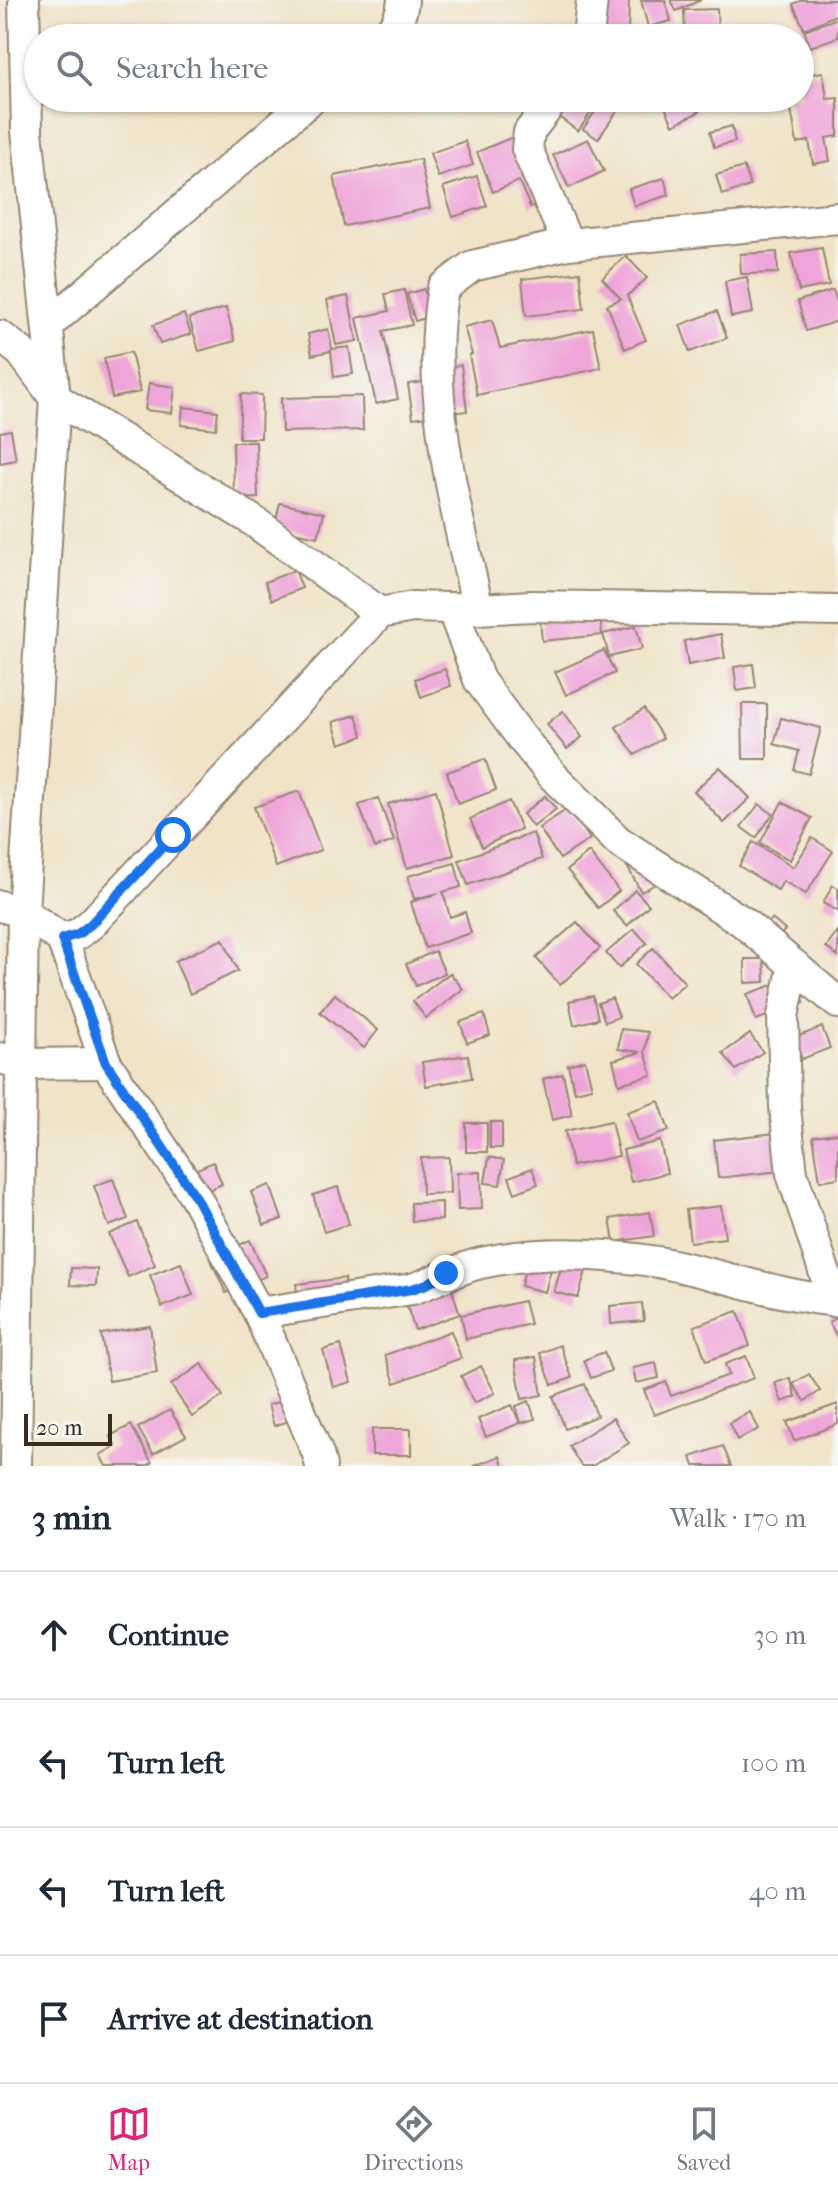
<!DOCTYPE html>
<meta charset="utf-8">
<style>
body{margin:0;font-family:"IM FELL French Canon",serif;background:#f2f2f3;color:#1f2937}
.scale{position:absolute;left:24px;bottom:20px;width:88px;box-sizing:border-box;padding-left:8px;border:4px solid #3b2a1e;border-top:0;font-size:22px;line-height:28px;white-space:nowrap;color:#3b2a1e;-webkit-text-stroke:6px #f6f6f2;paint-order:stroke}
.stop{position:absolute;width:24px;height:24px;margin:-18px;border:6px solid #1a73e8;border-radius:50%;background:#fff}
.stop.end{background:#1a73e8;border-color:#fff;box-shadow:0 2px 8px #0008}
.list{margin:0;padding:0;list-style:none}
h2{display:flex;justify-content:space-between;align-items:center;height:104px;margin:0;padding:0 32px;font-size:34px}
h2 small{font-size:26px;font-weight:400;color:#747a83}
.list li{display:grid;grid-template-columns:52px 1fr auto;gap:24px;align-items:center;box-sizing:border-box;height:128px;padding:0 32px;border-top:2px solid #e0e1e3}
.list b{display:block;font-size:30px;white-space:nowrap}
.list em{font-size:26px;font-style:normal;color:#747a83}
.icon{flex:none;width:44px;height:44px;fill:none;stroke:currentColor;stroke-width:2;stroke-linecap:round;stroke-linejoin:round}
.map{position:relative;flex:none;width:838px;height:1466px;overflow:hidden}
.search{position:absolute;background:#fff;box-shadow:0 2px 6px #0004;left:24px;right:24px;top:24px;height:88px;display:flex;align-items:center;gap:20px;box-sizing:border-box;padding:0 28px;border-radius:44px;color:#747a83;font-size:30px}
.sheet{height:616px;background:#fff}
nav{display:flex;justify-content:space-around;align-items:center;box-sizing:border-box;height:112px;border-top:2px solid #e0e1e3;background:#fff;font-size:22px;color:#747a83}
nav a{display:grid;justify-items:center;gap:4px}
nav .on{color:#db2777}
.map>svg:first-child{display:block}
.building{fill:#efa5d9}
.lines{fill:none;stroke-linecap:round;stroke-linejoin:round}
.minor-casing{stroke:#968673;stroke-width:34}
.minor{stroke:#fff;stroke-width:30}
.route{stroke:#1a73e8;stroke-width:10}
</style>
<div class="map">
<svg width="838" height="1466" viewBox="0 0 838 1466">
<rect width="100%" height="100%" fill="#f6f6f2"/>
<filter id="ink" filterUnits="userSpaceOnUse"><feTurbulence type="fractalNoise" baseFrequency=".0125" numOctaves="2"/><feDisplacementMap in="SourceGraphic" scale="16" xChannelSelector="R" yChannelSelector="G"/><feConvolveMatrix kernelMatrix="1 2 1 2 8 2 1 2 1" color-interpolation-filters="sRGB"/></filter>
<filter id="wash" filterUnits="userSpaceOnUse"><feTurbulence type="fractalNoise" baseFrequency=".006" numOctaves="4" result="noise"/><feDisplacementMap in="SourceGraphic" scale="32" xChannelSelector="R" yChannelSelector="G"/><feGaussianBlur stdDeviation="1.8" result="paint"/><feColorMatrix in="noise" values="0 0 0 0 0 0 0 0 0 0 0 0 0 0 0 0 0 1.4 0 .05"/><feComposite in="paint" operator="in"/></filter>
<g filter="url(#wash)">
<rect width="100%" height="100%" fill="#f0e3c8"/>
<g id="blocks">
<!-- building -->
<g class="building">
<polygon points="605,0 629,0 628,34 605,34"/>
<polygon points="641,0 665,0 671,21 648,27"/>
<polygon points="671,0 701,0 676,11"/>
<polygon points="802,0 838,0 838,14 804,29 793,4"/>
<polygon points="717,9 718,33 685,34 684,10"/>
<polygon points="838,18 838,37 810,47 804,30"/>
<polygon points="823,72 827,99 838,98 838,136 826,138 830,161 813,164 809,141 797,143 789,98 800,98 800,76"/>
<polygon points="573,98 601,98 578,131 559,117"/>
<polygon points="684,98 692,98 699,112 673,125 665,107"/>
<polygon points="700,98 724,98 704,107"/>
<polygon points="603,100 618,110 598,139 583,129"/>
<polygon points="732,126 735,142 714,147 710,132"/>
<polygon points="520,134 548,199 530,207 519,181 493,192 477,152"/>
<polygon points="588,139 604,171 569,188 553,155"/>
<polygon points="465,141 473,165 438,177 430,153"/>
<polygon points="420,159 430,208 344,226 334,176"/>
<polygon points="744,167 750,186 722,195 716,175"/>
<polygon points="477,176 487,206 453,217 443,187"/>
<polygon points="664,178 669,195 634,206 629,189"/>
<polygon points="822,248 829,285 799,291 791,253"/>
<polygon points="777,252 778,273 741,274 740,254"/>
<polygon points="626,256 647,278 627,296 646,340 625,349 607,305 621,299 602,278"/>
<polygon points="580,272 584,309 526,316 522,279"/>
<polygon points="747,277 753,313 731,317 725,281"/>
<polygon points="424,289 432,316 415,321 407,294"/>
<polygon points="404,290 412,325 383,331 398,399 376,404 357,318 389,311 385,294"/>
<polygon points="833,290 838,305 838,321 806,331 798,301"/>
<polygon points="348,296 357,341 336,345 327,300"/>
<polygon points="226,308 235,341 199,351 189,318"/>
<polygon points="717,311 727,338 690,352 680,325"/>
<polygon points="184,314 191,334 160,344 153,325"/>
<polygon points="492,320 500,348 593,329 601,368 477,395 469,355 472,354 464,327"/>
<polygon points="328,329 332,349 349,347 353,374 334,377 331,351 312,355 308,334"/>
<polygon points="131,352 140,392 112,398 104,358"/>
<polygon points="461,365 467,411 413,418 408,384 433,381 431,369"/>
<polygon points="149,383 175,387 172,413 145,410"/>
<polygon points="241,394 262,395 261,438 239,438"/>
<polygon points="362,396 363,430 282,432 281,398"/>
<polygon points="183,407 218,411 216,429 181,425"/>
<polygon points="11,430 16,460 0,463 0,432"/>
<polygon points="233,442 256,442 258,498 234,499"/>
<polygon points="280,503 324,513 318,537 274,528"/>
<polygon points="295,570 302,588 272,600 265,582"/>
<polygon points="600,614 602,635 542,641 540,620"/>
<polygon points="636,626 642,649 609,657 603,634"/>
<polygon points="721,634 725,658 688,665 684,641"/>
<polygon points="604,650 615,673 566,695 555,672"/>
<polygon points="753,664 756,688 737,691 734,667"/>
<polygon points="445,669 451,686 421,697 415,679"/>
<polygon points="742,704 767,704 767,759 743,759"/>
<polygon points="644,709 663,738 635,755 616,727"/>
<polygon points="563,711 582,737 567,749 547,724"/>
<polygon points="356,715 363,736 340,744 333,722"/>
<polygon points="781,718 821,728 809,774 794,770 799,751 774,744"/>
<polygon points="485,759 496,790 458,804 447,772"/>
<polygon points="720,767 750,798 724,823 694,791"/>
<polygon points="436,790 454,855 407,868 388,804"/>
<polygon points="299,791 321,850 276,867 254,807"/>
<polygon points="545,796 556,809 533,827 523,814"/>
<polygon points="378,798 394,841 375,848 359,805"/>
<polygon points="509,801 521,829 482,847 470,819"/>
<polygon points="782,802 812,818 790,860 760,843"/>
<polygon points="759,804 773,814 756,838 741,827"/>
<polygon points="569,808 590,839 560,859 539,828"/>
<polygon points="533,833 542,859 468,885 459,860"/>
<polygon points="812,838 833,851 806,894 783,881 778,890 739,866 753,842 794,867"/>
<polygon points="589,852 619,891 598,908 567,870"/>
<polygon points="621,855 659,882 641,892"/>
<polygon points="455,863 461,887 443,892 450,917 465,912 471,933 425,948 411,902 439,893 414,899 408,876"/>
<polygon points="833,885 838,888 838,911 823,903"/>
<polygon points="635,890 649,905 627,926 613,911"/>
<polygon points="772,919 785,930 764,953 752,942"/>
<polygon points="577,922 600,948 560,985 536,958"/>
<polygon points="634,929 647,943 619,968 606,953"/>
<polygon points="838,932 838,957 826,947"/>
<polygon points="223,939 238,971 190,994 175,961"/>
<polygon points="653,948 685,983 668,998 636,964"/>
<polygon points="435,951 445,973 416,986 406,964"/>
<polygon points="745,959 764,959 765,982 745,983"/>
<polygon points="450,973 463,989 426,1018 413,1001"/>
<polygon points="796,977 804,1003 756,1020 747,994"/>
<polygon points="335,994 378,1030 364,1048 320,1012"/>
<polygon points="593,996 598,1019 574,1025 569,1001"/>
<polygon points="612,998 619,1017 605,1022 598,1003"/>
<polygon points="484,1014 490,1035 467,1043 460,1022"/>
<polygon points="822,1027 830,1048 802,1059 794,1038"/>
<polygon points="621,1029 648,1032 645,1052 652,1075 619,1084 613,1060 641,1052 618,1049"/>
<polygon points="750,1034 763,1052 736,1070 723,1053"/>
<polygon points="468,1055 472,1078 426,1086 422,1062"/>
<polygon points="585,1060 592,1088 575,1092 568,1065"/>
<polygon points="563,1074 572,1115 552,1120 543,1079"/>
<polygon points="659,1101 669,1131 637,1142 627,1112"/>
<polygon points="611,1121 619,1156 572,1166 565,1131"/>
<rect x="490" y="1122" width="12" height="26"/>
<rect x="466" y="1123" width="21" height="29"/>
<polygon points="785,1132 789,1170 718,1178 714,1140"/>
<polygon points="838,1133 838,1178 820,1181 813,1136"/>
<polygon points="660,1141 667,1173 631,1182 623,1150"/>
<polygon points="449,1157 450,1193 422,1194 421,1158"/>
<polygon points="489,1157 504,1160 500,1185 485,1183"/>
<polygon points="213,1162 222,1184 198,1195 188,1173"/>
<polygon points="532,1168 538,1184 515,1193 509,1177"/>
<polygon points="481,1172 482,1209 458,1210 457,1173"/>
<polygon points="113,1179 128,1219 109,1226 94,1186"/>
<polygon points="270,1185 282,1219 264,1225 251,1192"/>
<polygon points="338,1187 349,1224 324,1232 313,1195"/>
<polygon points="442,1202 442,1220 412,1221 411,1203"/>
<polygon points="721,1206 725,1238 690,1242 686,1210"/>
<polygon points="650,1212 654,1236 614,1242 610,1219"/>
<polygon points="137,1222 155,1265 128,1277 109,1234"/>
<polygon points="250,1240 266,1276 226,1293 210,1258"/>
<polygon points="529,1252 554,1258 545,1292 521,1286"/>
<polygon points="565,1254 589,1260 578,1298 554,1292"/>
<polygon points="181,1263 193,1295 162,1307 150,1275"/>
<polygon points="71,1268 97,1269 96,1286 70,1285"/>
<polygon points="446,1272 460,1314 415,1330 401,1289"/>
<polygon points="345,1278 346,1295 298,1301 296,1284"/>
<polygon points="524,1301 530,1324 466,1339 461,1315"/>
<polygon points="642,1303 644,1321 611,1324 610,1306"/>
<polygon points="738,1311 750,1346 706,1361 694,1326"/>
<polygon points="838,1317 838,1339 829,1322"/>
<polygon points="150,1326 157,1373 109,1381 101,1334"/>
<polygon points="451,1331 461,1358 395,1383 385,1355"/>
<polygon points="341,1345 351,1382 333,1387 323,1350"/>
<polygon points="560,1345 572,1378 552,1385 540,1353"/>
<polygon points="604,1352 611,1371 591,1378 584,1360"/>
<polygon points="746,1356 754,1378 654,1415 644,1390 666,1382 671,1396 729,1375 725,1364"/>
<polygon points="536,1357 542,1395 522,1399 515,1360"/>
<polygon points="656,1363 659,1378 636,1383 633,1368"/>
<polygon points="202,1364 223,1396 192,1417 171,1385"/>
<polygon points="481,1366 495,1393 474,1403 461,1376"/>
<polygon points="809,1374 820,1391 805,1401 793,1384"/>
<polygon points="790,1378 796,1397 782,1402 775,1383"/>
<polygon points="585,1384 597,1416 565,1429 553,1396"/>
<polygon points="301,1395 307,1415 274,1426 268,1405"/>
<polygon points="529,1401 535,1419 521,1423 516,1406"/>
<polygon points="838,1404 838,1424 794,1441 787,1422"/>
<polygon points="512,1405 520,1423 486,1437 478,1419"/>
<polygon points="170,1410 186,1436 153,1454 138,1428"/>
<polygon points="750,1412 759,1429 737,1440 729,1423"/>
<polygon points="613,1418 629,1443 592,1466 581,1466 569,1446"/>
<polygon points="131,1425 152,1463 146,1466 106,1466 100,1455 116,1446 110,1436"/>
<rect x="372" y="1429" width="39" height="26"/>
<polygon points="723,1446 731,1466 694,1466 691,1457"/>
<polygon points="500,1456 503,1466 474,1466"/>
</g>
</g>
</g>
<g filter="url(#ink)">
<use href="#blocks" fill-opacity="0" stroke="#968673" stroke-width="2"/>
<g class="lines">
<!-- minor casing -->
<g class="minor-casing">
<g id="minor">
<path d="M383 38C395 28 402 15 403 0"/>
<polyline points="588,38 592,0"/>
<polyline points="555,98 529,132 527,149 568,244"/>
<polyline points="48,325 312,98"/>
<polyline points="0,336 21,352 55,398 252,520 380,613"/>
<polyline points="452,608 479,680 521,737 553,776 618,841 743,922 838,1003"/>
<path d="M478 609C456 507 424 393 443 288L472 266 568 244 838 218"/>
<polyline points="0,906 23,912 62,939 78,934 91,924 380,613 413,607 478,609 532,606 838,611"/>
<polyline points="62,939 106,1063 195,1196 259,1313 318,1454 321,1466"/>
<polyline points="794,965 783,1016 785,1107 792,1174 834,1301"/>
<polyline points="0,1058 23,1064 106,1063"/>
<path d="M259 1313 412 1289C436 1281 456 1269 481 1263 538 1250 601 1253 658 1262 718 1273 777 1296 838 1301"/>
<polyline points="16,1466 23,912 55,398 27,131 24,0"/>
</g>
</g>
<!-- minor -->
<use href="#minor" class="minor"/>
</g>
</g>
<g class="lines" filter="url(#ink)">
<!-- route -->
<polyline class="route" points="173,835 91,924 78,934 62,939 106,1063 195,1196 259,1313 412,1289 427,1284 446,1273"/>
</g>
</svg>
<div class="scale">20 m</div>
<div class="stop" style="left:173px;top:835px"></div>
<div class="stop end" style="left:446px;top:1273px"></div>
<div class="search"><svg class="icon" aria-label="search" viewBox="0 0 24 24"><circle cx="10" cy="10" r="6"/><path d="M15 15l6 6"/></svg>Search here</div>
</div>
<section class="sheet">
<h2>3 min<small>Walk · 170 m</small></h2>
<ul class="list">
<li><svg class="icon" aria-label="ahead" viewBox="0 0 24 24"><path d="M12 20V5M6 11l6-6 6 6"/></svg><div><b>Continue</b></div><em>30 m</em></li>
<li><svg class="icon" aria-label="left" viewBox="0 0 24 24"><path d="M17 20v-9H6M10 6l-5 5 5 5"/></svg><div><b>Turn left</b></div><em>100 m</em></li>
<li><svg class="icon" aria-label="left" viewBox="0 0 24 24"><path d="M17 20v-9H6M10 6l-5 5 5 5"/></svg><div><b>Turn left</b></div><em>40 m</em></li>
<li><svg class="icon" aria-label="arrive" viewBox="0 0 24 24"><path d="M6 21V4h12l-3 4 3 4H6"/></svg><div><b>Arrive at destination</b></div></li>
</ul>
</section>
<nav>
<a class="on"><svg class="icon" aria-label="map" viewBox="0 0 24 24"><path d="M3 6l6-2 6 2 6-2v14l-6 2-6-2-6 2zM9 4v14M15 6v14"/></svg>Map</a>
<a><svg class="icon" aria-label="directions" viewBox="0 0 24 24"><path d="M12 3l9 9-9 9-9-9zM9 14v-3h6M13 9l2 2-2 2"/></svg>Directions</a>
<a><svg class="icon" aria-label="saved" viewBox="0 0 24 24"><path d="M7 4h10v16l-5-4-5 4z"/></svg>Saved</a>
</nav>
